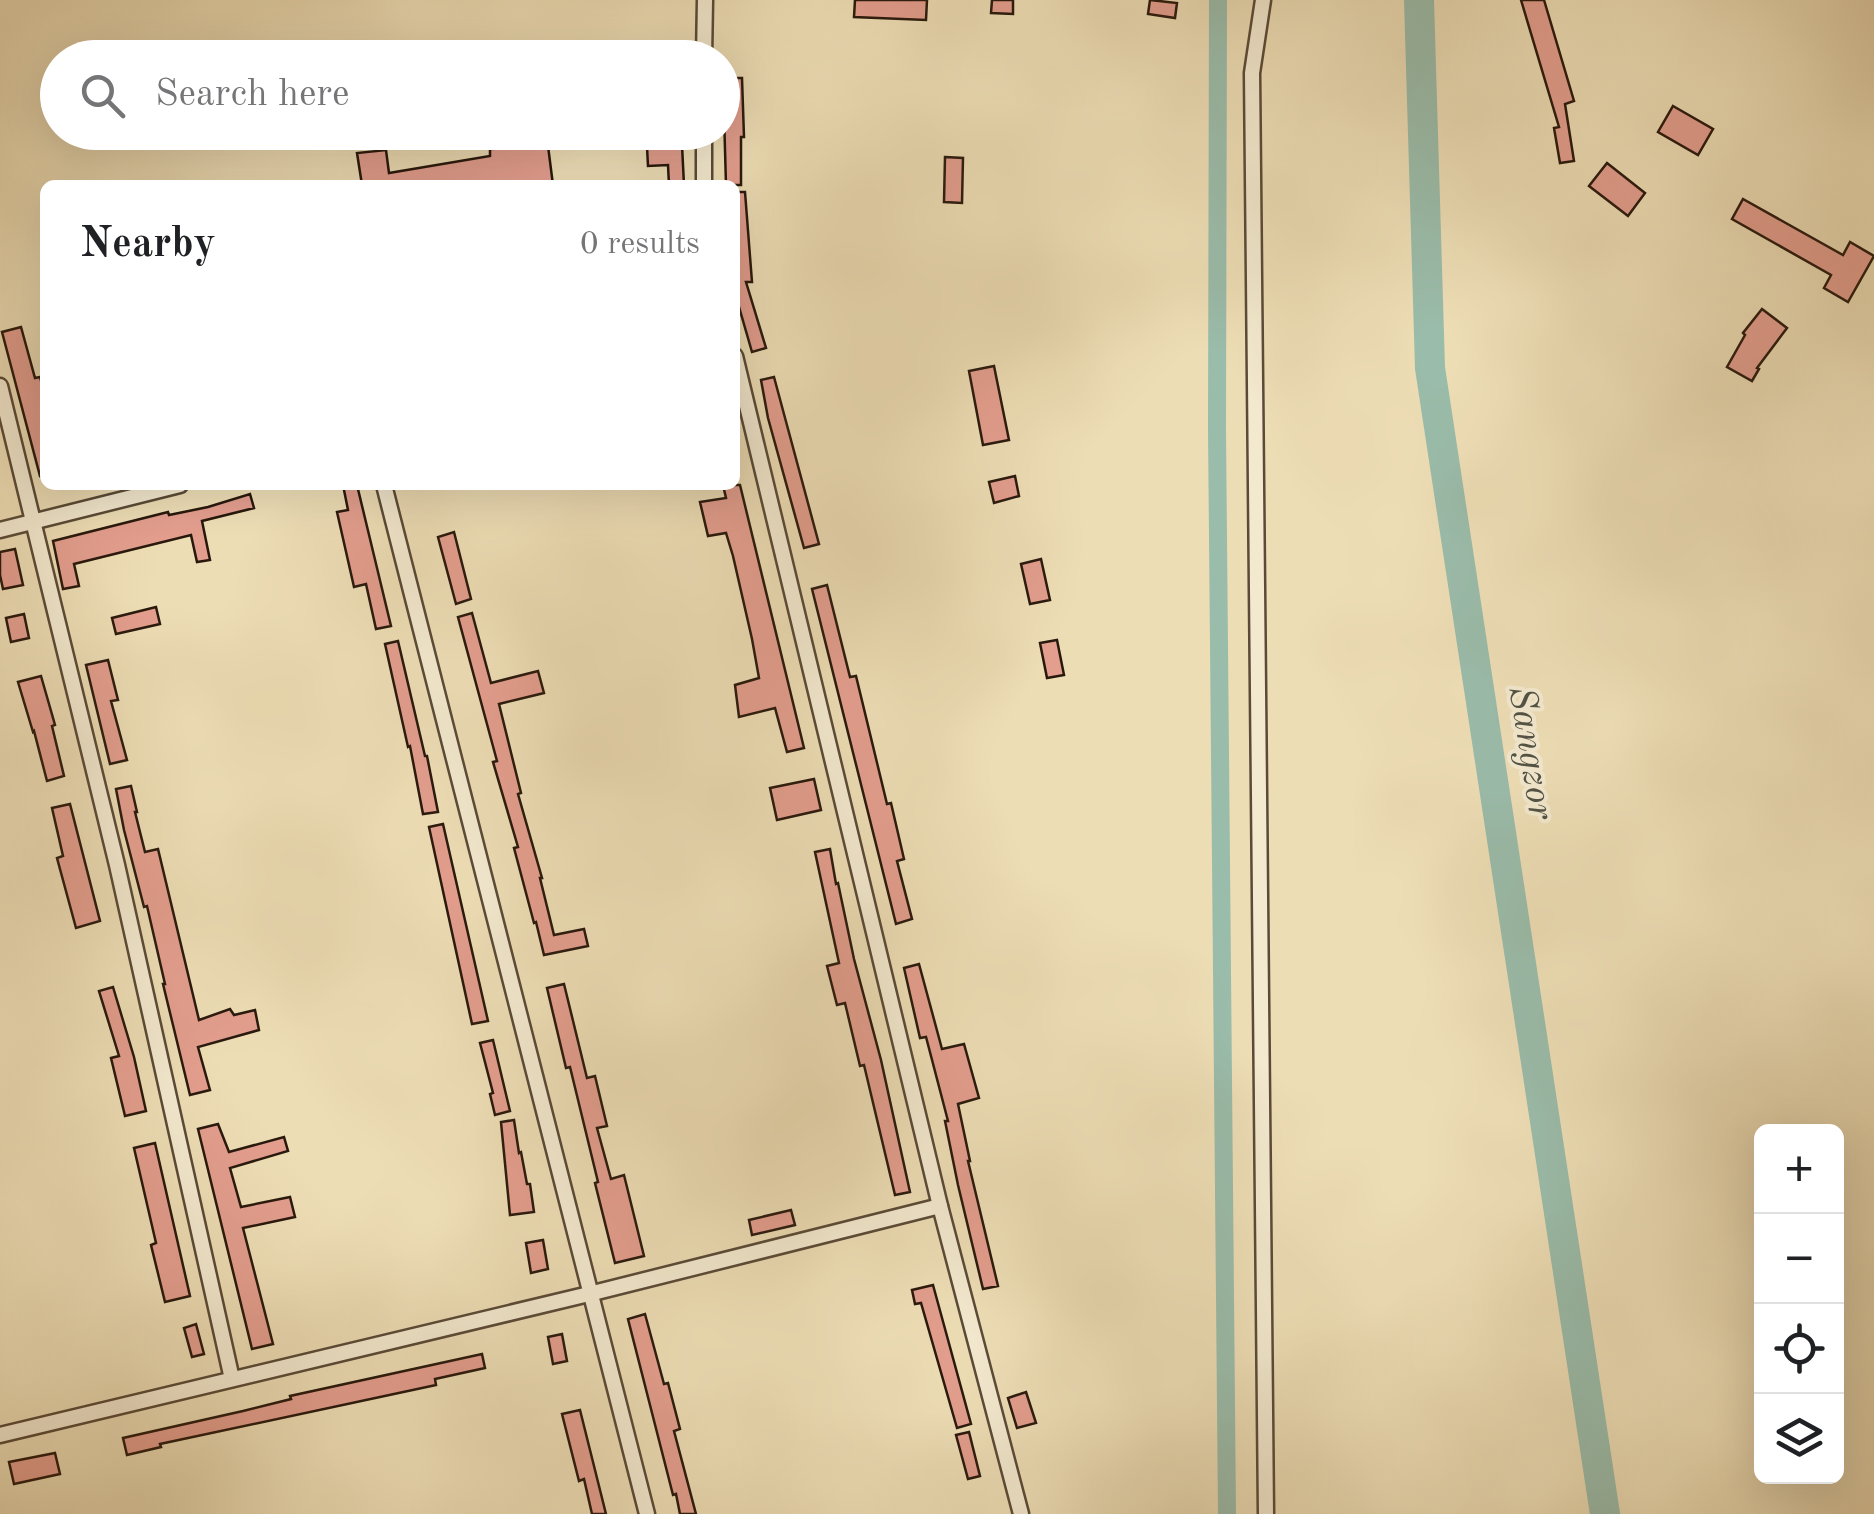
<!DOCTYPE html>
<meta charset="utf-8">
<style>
body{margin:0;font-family:"Old Standard TT",serif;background:#f2f2f2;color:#202124}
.controls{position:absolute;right:30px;bottom:30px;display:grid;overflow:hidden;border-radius:15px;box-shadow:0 10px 40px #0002}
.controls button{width:90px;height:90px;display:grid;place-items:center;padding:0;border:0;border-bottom:2px solid #e0e0e0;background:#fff;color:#202124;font:50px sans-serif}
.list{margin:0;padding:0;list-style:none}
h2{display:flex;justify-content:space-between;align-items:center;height:130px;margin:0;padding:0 40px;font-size:42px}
h2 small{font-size:32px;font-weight:400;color:#757577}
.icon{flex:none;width:55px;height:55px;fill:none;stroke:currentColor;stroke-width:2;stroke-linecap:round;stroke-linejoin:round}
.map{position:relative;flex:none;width:1874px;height:1514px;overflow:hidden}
.search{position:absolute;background:#fff;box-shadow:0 10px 40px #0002;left:40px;top:40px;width:700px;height:110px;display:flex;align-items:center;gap:25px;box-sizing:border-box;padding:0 35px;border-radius:55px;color:#757577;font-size:38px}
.panel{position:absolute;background:#fff;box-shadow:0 10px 40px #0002;left:40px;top:180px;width:700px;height:310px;border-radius:15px}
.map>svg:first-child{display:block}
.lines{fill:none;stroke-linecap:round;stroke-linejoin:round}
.canal{stroke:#9abcaa;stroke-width:18}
.river{stroke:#9abcaa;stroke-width:30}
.building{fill:#e39e8e;stroke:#29190d;stroke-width:2.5}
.street-casing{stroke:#5a4a37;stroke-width:19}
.street{stroke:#f3e9cf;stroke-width:14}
.labels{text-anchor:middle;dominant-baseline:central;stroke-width:8;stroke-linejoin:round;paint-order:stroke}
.water-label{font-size:38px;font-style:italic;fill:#515244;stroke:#f3e9cf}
</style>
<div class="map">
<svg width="1874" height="1514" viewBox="0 0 1874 1514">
<rect width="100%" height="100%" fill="#edddb5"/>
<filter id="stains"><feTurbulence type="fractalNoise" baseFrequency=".002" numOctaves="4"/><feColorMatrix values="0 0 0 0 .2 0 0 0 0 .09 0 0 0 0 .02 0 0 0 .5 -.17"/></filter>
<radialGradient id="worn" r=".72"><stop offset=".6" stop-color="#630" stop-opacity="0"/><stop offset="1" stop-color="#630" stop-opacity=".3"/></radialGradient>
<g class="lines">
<!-- canal -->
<polyline class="canal" points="1218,0 1217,429 1227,1514"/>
<!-- river -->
<polyline class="river" points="1419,0 1430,368 1605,1514"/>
</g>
<!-- building -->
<g class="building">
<polygon points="855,0 927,0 926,20 854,17"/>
<polygon points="992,0 1013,0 1013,14 991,13"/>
<polygon points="1150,0 1177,3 1175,18 1148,14"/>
<polygon points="1521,0 1544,0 1574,101 1565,104 1574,161 1560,163 1554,128 1559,127"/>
<polygon points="723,78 742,78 744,137 741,137 741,185 726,185"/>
<polygon points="1673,106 1713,129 1698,155 1658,132"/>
<polygon points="547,138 553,185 362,185 357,153 386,150 389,173 490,156 490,149 528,147 527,141"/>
<polygon points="682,145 684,185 669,185 668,165 648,166 647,147"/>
<polygon points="945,157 963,158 962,203 944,202"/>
<polygon points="1607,163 1645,193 1628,216 1589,186"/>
<polygon points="735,192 745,192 752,282 746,282 766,348 752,352 735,293"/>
<polygon points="1743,199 1843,255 1850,242 1874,256 1848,302 1824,288 1831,275 1732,219"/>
<polygon points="1762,309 1787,328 1757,368 1759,369 1752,381 1727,367 1745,335 1743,333"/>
<polygon points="21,327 35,378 40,377 45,396 45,475 40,476 2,332"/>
<polygon points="994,366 1009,440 983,445 969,371"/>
<polygon points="774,377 819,544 804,548 768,418 761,380"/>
<polygon points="1015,476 1019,496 994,503 989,482"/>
<polygon points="343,485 357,485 391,626 376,629 366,584 354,587 337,512 348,510"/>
<polygon points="723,485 740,485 804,748 787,752 775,708 739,717 735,685 759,678 752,639 733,556 726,533 708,536 700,502 726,498"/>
<polygon points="250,494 254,508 202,521 210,560 197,562 191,535 74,564 79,586 63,589 53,541 168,512 169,515 208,507"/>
<polygon points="454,532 471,599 456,604 438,537"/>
<polygon points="15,549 23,585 3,589 0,575 0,552"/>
<polygon points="1041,559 1050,600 1030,604 1021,564"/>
<polygon points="827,585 850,677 856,676 887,804 891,803 904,859 897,861 912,919 896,924 812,589"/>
<polygon points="156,607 160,624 116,634 112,618"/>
<polygon points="472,613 491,683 538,671 544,693 499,704 521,793 518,794 542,878 540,878 554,935 584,929 588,946 544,955 536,922 534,923 514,848 518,847 493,762 497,761 458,617"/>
<polygon points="24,614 29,638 11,642 6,618"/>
<polygon points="1057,640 1064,675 1047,678 1040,643"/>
<polygon points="398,641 425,756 427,756 438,812 423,814 410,746 408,747 385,644"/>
<polygon points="108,660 118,700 111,701 127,760 110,764 86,665"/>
<polygon points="41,676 55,725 52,726 64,776 47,781 34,731 33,732 18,682"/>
<polygon points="814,779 821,810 777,820 770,788"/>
<polygon points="131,786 137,812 135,812 145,852 158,849 199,1020 230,1009 234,1015 255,1010 259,1030 198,1047 210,1090 190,1095 163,984 165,984 147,906 144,907 124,830 116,789"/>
<polygon points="70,804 100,921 76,928 57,858 63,856 52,808"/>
<polygon points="443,824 488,1021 472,1024 429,827"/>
<polygon points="830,849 836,884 838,883 854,959 881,1060 910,1192 895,1195 864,1065 860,1066 845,1003 837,1005 827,966 839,963 815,852"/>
<polygon points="919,964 942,1049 964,1044 979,1098 958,1104 970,1161 968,1161 998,1286 983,1289 958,1185 945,1121 948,1121 926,1037 920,1038 904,968"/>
<polygon points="564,984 587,1078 595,1076 607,1126 597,1128 611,1179 624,1175 644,1256 615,1263 595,1183 598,1182 570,1067 566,1068 547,988"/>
<polygon points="113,987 134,1057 146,1111 125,1116 111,1058 119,1056 99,991"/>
<polygon points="493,1040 510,1111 495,1115 490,1094 493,1093 480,1043"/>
<polygon points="514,1120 519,1153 521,1152 527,1184 530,1184 534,1212 510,1215 501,1122"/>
<polygon points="218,1124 229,1152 284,1137 288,1151 230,1168 241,1207 290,1197 295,1217 243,1228 273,1344 252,1349 198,1129"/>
<polygon points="155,1143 190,1296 165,1302 151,1245 156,1243 134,1148"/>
<polygon points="791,1210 795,1225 752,1235 749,1220"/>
<polygon points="543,1240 548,1269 531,1273 526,1243"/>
<polygon points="933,1285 971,1424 957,1428 921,1303 915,1304 912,1290"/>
<polygon points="645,1314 664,1384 668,1383 680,1429 674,1431 696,1514 680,1514 676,1494 673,1495 628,1319"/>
<polygon points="196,1324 204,1354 192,1357 184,1328"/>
<polygon points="562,1334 567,1361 553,1364 548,1337"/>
<polygon points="482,1354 485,1368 435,1379 436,1385 160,1444 161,1447 127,1455 123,1438 243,1411 291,1399 290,1396"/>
<polygon points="1026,1392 1036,1423 1017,1428 1008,1398"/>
<polygon points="580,1410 606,1514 592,1514 584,1479 579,1481 562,1414"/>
<polygon points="969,1432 980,1476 968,1479 956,1435"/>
<polygon points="55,1453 60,1474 14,1484 9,1462"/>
</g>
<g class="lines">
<!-- street casing -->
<g class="street-casing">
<g id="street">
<polyline points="1263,0 1252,73 1266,1514"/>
<polyline points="704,58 705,0"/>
<polyline points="704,185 704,132"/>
<polyline points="735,356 940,1206 1021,1514"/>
<polyline points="0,386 117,865 232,1379"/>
<polyline points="384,485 647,1514"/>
<polyline points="0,530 180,485"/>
<polyline points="0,1435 589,1294 940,1206"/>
</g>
</g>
<!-- street -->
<use href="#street" class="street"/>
</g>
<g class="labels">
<!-- water labels -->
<g class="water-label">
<text transform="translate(1530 753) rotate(81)">Sangzor</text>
</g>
</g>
<rect width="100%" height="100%" filter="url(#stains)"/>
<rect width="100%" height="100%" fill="url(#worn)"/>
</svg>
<div class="controls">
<button>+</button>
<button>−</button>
<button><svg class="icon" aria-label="locate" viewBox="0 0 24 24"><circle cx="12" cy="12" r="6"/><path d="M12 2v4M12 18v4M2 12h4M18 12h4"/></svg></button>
<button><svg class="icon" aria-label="layers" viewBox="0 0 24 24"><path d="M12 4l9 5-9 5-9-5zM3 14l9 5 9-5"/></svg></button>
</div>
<div class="search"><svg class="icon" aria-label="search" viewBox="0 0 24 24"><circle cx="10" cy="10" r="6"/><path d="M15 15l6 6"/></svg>Search here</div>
<section class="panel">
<h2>Nearby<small>0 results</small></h2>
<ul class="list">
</ul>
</section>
</div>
